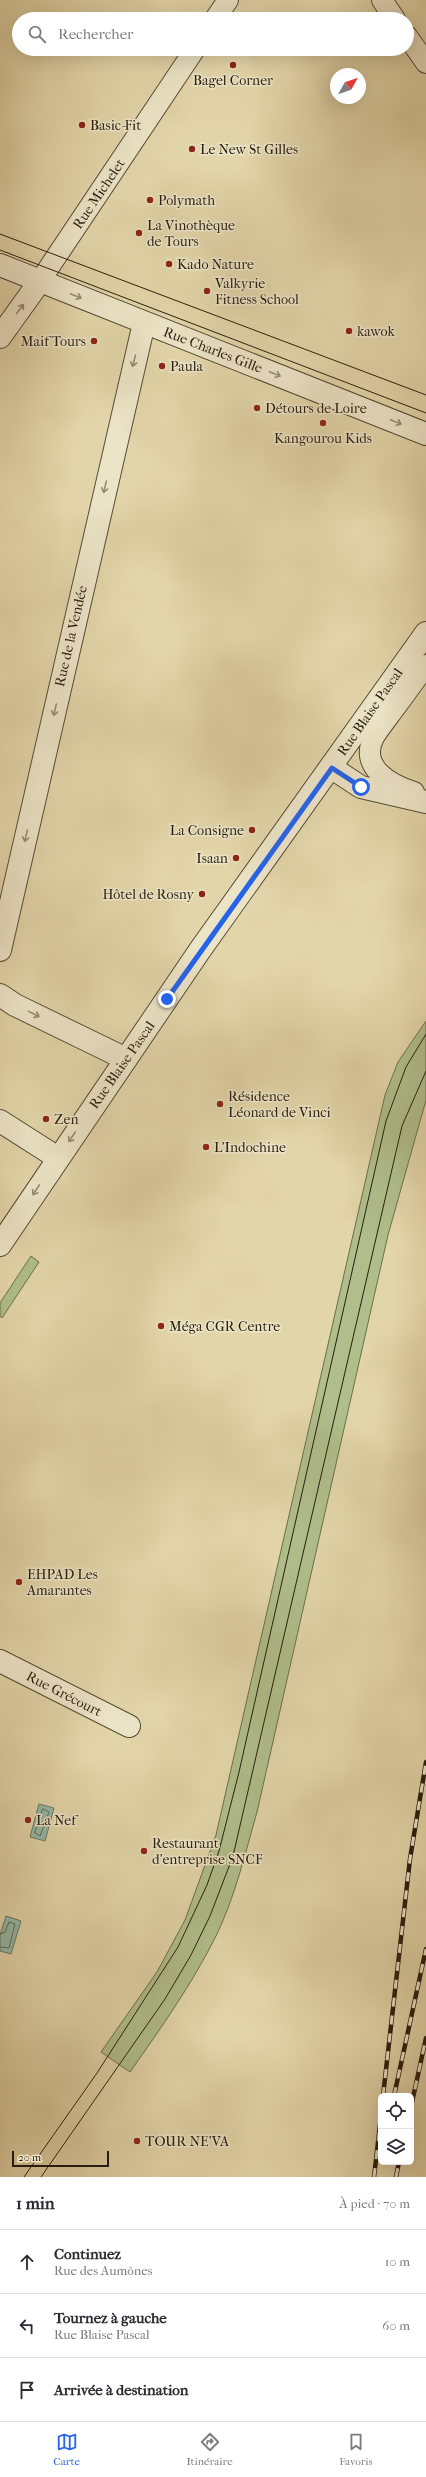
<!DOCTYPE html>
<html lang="fr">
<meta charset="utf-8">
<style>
body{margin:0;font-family:"IM FELL French Canon",serif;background:#f2f2f3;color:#2b2b33}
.controls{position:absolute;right:12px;bottom:12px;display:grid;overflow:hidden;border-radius:6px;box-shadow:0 4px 16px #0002}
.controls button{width:36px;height:36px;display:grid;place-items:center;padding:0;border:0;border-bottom:1px solid #e1e1e2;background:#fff;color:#2b2b33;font:20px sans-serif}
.compass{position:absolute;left:330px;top:68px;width:36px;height:36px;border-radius:50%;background:#fff;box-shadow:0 4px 16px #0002;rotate:50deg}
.scale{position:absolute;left:12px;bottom:10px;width:97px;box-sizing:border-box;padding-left:4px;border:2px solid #281d0e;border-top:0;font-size:11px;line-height:14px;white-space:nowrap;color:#281d0e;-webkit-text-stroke:3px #ece4c7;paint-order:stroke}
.stop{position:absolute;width:12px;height:12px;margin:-9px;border:3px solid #2563eb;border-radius:50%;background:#fff}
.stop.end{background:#2563eb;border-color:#fff;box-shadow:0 1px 4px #0008}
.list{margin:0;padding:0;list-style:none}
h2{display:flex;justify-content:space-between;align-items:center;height:52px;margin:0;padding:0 16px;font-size:17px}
h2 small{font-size:13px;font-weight:400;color:#7c7c81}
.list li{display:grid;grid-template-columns:26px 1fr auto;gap:12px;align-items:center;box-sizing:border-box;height:64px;padding:0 16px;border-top:1px solid #e1e1e2}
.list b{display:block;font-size:15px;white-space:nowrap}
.list p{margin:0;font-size:13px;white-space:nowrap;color:#7c7c81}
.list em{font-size:13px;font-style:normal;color:#7c7c81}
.icon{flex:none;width:22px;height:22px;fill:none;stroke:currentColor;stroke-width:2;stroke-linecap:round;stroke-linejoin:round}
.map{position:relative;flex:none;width:426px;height:2177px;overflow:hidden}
.search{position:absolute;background:#fff;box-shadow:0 4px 16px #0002;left:12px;right:12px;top:12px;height:44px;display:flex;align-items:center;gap:10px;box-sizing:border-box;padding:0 14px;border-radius:22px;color:#7c7c81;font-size:15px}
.sheet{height:244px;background:#fff}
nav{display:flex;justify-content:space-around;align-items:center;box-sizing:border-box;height:56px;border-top:1px solid #e1e1e2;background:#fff;font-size:11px;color:#7c7c81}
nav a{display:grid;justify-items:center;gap:2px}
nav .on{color:#2563eb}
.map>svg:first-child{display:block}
.green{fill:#afbe8b;stroke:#6c6e4c}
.water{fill:#95b9a8;stroke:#697b6a}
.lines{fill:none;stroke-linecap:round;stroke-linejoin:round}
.shore{stroke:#5e6b5b;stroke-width:1}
.pedestrian-casing{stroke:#564b35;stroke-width:22}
.minor-casing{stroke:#564b35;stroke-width:24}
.pedestrian{stroke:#ece4c7;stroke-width:20}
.minor{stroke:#ece4c7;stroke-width:22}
.tram{stroke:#281d0e;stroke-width:1}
.rail-casing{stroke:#281d0e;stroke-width:4.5}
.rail{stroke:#ece4c7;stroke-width:3;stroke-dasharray:9;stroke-linecap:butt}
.oneway{stroke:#948a74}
.route{stroke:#2563eb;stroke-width:5}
.poi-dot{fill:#8f2418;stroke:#ece4c7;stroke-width:1.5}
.labels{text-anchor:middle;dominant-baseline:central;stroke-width:3;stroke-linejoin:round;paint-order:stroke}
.poi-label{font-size:14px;fill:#281d0e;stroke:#ece4c7;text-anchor:start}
.street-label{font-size:14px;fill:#281d0e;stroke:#ece4c7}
</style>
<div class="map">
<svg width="426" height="2177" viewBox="0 0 426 2177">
<rect width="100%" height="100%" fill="#e2d5a9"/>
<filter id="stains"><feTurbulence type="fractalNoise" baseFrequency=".005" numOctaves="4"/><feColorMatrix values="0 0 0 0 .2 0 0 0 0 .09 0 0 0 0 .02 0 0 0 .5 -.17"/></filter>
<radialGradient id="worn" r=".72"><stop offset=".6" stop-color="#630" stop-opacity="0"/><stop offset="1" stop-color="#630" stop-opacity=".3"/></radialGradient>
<!-- green -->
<g class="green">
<path d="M426 1021V1100L388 1235 257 1812C245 1854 235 1897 216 1936 192 1984 161 2028 130 2072L101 2052 157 1972 185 1920 216 1835 385 1095 398 1062Z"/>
<polygon points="31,1256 39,1262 2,1318 0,1316 0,1303"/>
</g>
<!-- water -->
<g class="water">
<polygon points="39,1804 54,1808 45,1841 30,1837"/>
<polygon points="6,1916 21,1921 11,1954 0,1951 0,1935"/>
</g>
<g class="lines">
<!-- shore -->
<g class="shore">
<polygon points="43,1809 49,1812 40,1836 35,1833"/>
<polyline points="0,1934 5,1932 9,1922 15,1924 9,1948 0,1947"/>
</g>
<!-- pedestrian casing -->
<g class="pedestrian-casing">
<g id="pedestrian">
<polyline points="382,0 395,19"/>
<polyline points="215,19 228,0"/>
<polyline points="407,36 426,63"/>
<polyline points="40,281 195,49"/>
<path d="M414 792C391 785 358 767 374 737 379 729 386 720 392 712 403 697 415 681 426 665"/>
</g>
</g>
<!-- minor casing -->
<g class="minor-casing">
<g id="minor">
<polyline points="0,265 426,434"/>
<polyline points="0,337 40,281"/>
<polyline points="332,768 361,787 426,802"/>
<polyline points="0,950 144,323"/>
<polyline points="0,995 15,1005 126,1059"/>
<polyline points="0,1121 58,1158"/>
<polyline points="0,1245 200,950 426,633"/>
<polyline points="0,1661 129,1726"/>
</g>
</g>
<!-- pedestrian -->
<use href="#pedestrian" class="pedestrian"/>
<!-- minor -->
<use href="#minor" class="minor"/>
<!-- tram -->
<g class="tram">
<polyline points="0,234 426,395"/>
<polyline points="0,250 426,413"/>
<polyline points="24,2177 97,2073 178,1947 207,1885 219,1851 239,1772 386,1121 406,1067 426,1034"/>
<polyline points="41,2177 165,1999 191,1955 210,1916 233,1856 402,1126 426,1071"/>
</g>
<!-- rail casing -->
<g class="rail-casing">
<g id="rail">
<polyline points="383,2096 410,1859 426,1762"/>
<polyline points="394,2096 426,1949"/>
<polyline points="411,2107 426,2038"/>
<polyline points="374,2177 381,2116"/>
<polyline points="396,2177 399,2162"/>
</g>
</g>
<!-- rail -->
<use href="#rail" class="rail"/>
</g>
<!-- one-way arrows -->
<defs><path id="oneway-shaft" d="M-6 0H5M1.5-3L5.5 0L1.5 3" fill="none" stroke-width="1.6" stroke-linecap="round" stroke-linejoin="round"/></defs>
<g class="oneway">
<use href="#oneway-shaft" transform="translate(76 296) rotate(22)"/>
<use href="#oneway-shaft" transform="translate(20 309) rotate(-53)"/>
<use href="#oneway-shaft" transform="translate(134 361) rotate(104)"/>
<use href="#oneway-shaft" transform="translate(275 374) rotate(22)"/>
<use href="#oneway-shaft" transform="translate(396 422) rotate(22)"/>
<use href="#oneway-shaft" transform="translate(105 487) rotate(103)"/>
<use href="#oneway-shaft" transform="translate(55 710) rotate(103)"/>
<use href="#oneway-shaft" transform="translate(26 836) rotate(103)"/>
<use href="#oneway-shaft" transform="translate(34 1014) rotate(26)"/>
<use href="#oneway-shaft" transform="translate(72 1137) rotate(124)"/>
<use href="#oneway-shaft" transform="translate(36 1190) rotate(123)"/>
</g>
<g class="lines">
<!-- route -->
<polyline class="route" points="167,999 332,768 361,787"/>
</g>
<!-- markers -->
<g class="poi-dot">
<circle cx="233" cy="65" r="4"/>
<circle cx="82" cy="125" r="4"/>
<circle cx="192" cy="149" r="4"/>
<circle cx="150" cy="200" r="4"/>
<circle cx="139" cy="233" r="4"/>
<circle cx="169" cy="264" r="4"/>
<circle cx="207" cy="291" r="4"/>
<circle cx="349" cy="331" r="4"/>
<circle cx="94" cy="341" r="4"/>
<circle cx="162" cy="366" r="4"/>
<circle cx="257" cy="408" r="4"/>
<circle cx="323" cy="423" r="4"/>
<circle cx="252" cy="830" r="4"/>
<circle cx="236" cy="858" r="4"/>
<circle cx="202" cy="894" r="4"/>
<circle cx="220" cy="1104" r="4"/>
<circle cx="46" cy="1119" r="4"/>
<circle cx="206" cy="1147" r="4"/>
<circle cx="161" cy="1326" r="4"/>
<circle cx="19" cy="1582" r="4"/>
<circle cx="28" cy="1820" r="4"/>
<circle cx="144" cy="1851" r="4"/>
<circle cx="137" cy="2141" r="4"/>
</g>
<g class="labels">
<!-- poi labels -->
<g class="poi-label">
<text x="233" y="80" text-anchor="middle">Bagel Corner</text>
<text x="90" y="125">Basic-Fit</text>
<text x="200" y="149">Le New St Gilles</text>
<text x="158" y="200">Polymath</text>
<text x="147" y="225">La Vinothèque<tspan x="147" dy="16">de Tours</tspan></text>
<text x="177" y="264">Kado Nature</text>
<text x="215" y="283">Valkyrie<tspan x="215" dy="16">Fitness School</tspan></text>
<text x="357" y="331">kawok</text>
<text x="86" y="341" text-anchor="end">Maif Tours</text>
<text x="170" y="366">Paula</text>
<text x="265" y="408">Détours de Loire</text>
<text x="323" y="438" text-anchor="middle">Kangourou Kids</text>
<text x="244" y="830" text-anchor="end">La Consigne</text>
<text x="228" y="858" text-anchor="end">Isaan</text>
<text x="194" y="894" text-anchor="end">Hôtel de Rosny</text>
<text x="228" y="1096">Résidence<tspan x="228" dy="16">Léonard de Vinci</tspan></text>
<text x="54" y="1119">Zen</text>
<text x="214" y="1147">L'Indochine</text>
<text x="169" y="1326">Méga CGR Centre</text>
<text x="27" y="1574">EHPAD Les<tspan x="27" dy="16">Amarantes</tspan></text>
<text x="36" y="1820">La Nef</text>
<text x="152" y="1843">Restaurant<tspan x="152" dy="16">d'entreprise SNCF</tspan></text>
<text x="145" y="2141">TOUR NE'VA</text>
</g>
<!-- street labels -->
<g class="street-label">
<text transform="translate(99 194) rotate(-56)">Rue Michelet</text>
<text transform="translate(213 350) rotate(21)">Rue Charles Gille</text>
<text transform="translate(71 636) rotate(-77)">Rue de la Vendée</text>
<text transform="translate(370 712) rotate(-55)">Rue Blaise Pascal</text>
<text transform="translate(122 1065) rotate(-55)">Rue Blaise Pascal</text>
<text transform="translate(64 1694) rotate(27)">Rue Grécourt</text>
</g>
</g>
<rect width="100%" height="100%" filter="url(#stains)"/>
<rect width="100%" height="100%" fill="url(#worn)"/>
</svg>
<div class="controls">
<button><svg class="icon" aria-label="locate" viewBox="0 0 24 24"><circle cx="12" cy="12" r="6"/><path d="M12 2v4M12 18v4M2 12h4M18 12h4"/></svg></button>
<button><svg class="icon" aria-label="layers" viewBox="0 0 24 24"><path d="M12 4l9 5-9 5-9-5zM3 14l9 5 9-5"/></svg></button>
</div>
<svg class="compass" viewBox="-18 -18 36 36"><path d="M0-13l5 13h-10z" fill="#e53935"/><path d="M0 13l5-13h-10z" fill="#7c7c81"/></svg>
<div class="scale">20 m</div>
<div class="stop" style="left:361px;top:787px"></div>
<div class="stop end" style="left:167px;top:999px"></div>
<div class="search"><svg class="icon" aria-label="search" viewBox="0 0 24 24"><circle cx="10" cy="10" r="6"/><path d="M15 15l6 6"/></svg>Rechercher</div>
</div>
<section class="sheet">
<h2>1 min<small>À pied · 70 m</small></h2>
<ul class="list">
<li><svg class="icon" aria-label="ahead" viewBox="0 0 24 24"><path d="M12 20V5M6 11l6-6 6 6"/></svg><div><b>Continuez</b><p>Rue des Aumônes</p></div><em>10 m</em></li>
<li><svg class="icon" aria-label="left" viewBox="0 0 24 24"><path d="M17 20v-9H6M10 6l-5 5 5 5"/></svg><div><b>Tournez à gauche</b><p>Rue Blaise Pascal</p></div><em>60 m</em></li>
<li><svg class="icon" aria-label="arrive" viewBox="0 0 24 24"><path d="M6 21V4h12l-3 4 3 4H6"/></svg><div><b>Arrivée à destination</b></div></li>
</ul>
</section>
<nav>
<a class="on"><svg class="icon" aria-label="map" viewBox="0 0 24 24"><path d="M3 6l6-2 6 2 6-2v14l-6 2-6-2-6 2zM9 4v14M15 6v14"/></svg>Carte</a>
<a><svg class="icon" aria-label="directions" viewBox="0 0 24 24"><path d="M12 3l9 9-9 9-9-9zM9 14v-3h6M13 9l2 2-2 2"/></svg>Itinéraire</a>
<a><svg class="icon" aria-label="saved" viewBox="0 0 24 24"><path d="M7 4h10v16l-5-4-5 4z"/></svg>Favoris</a>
</nav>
